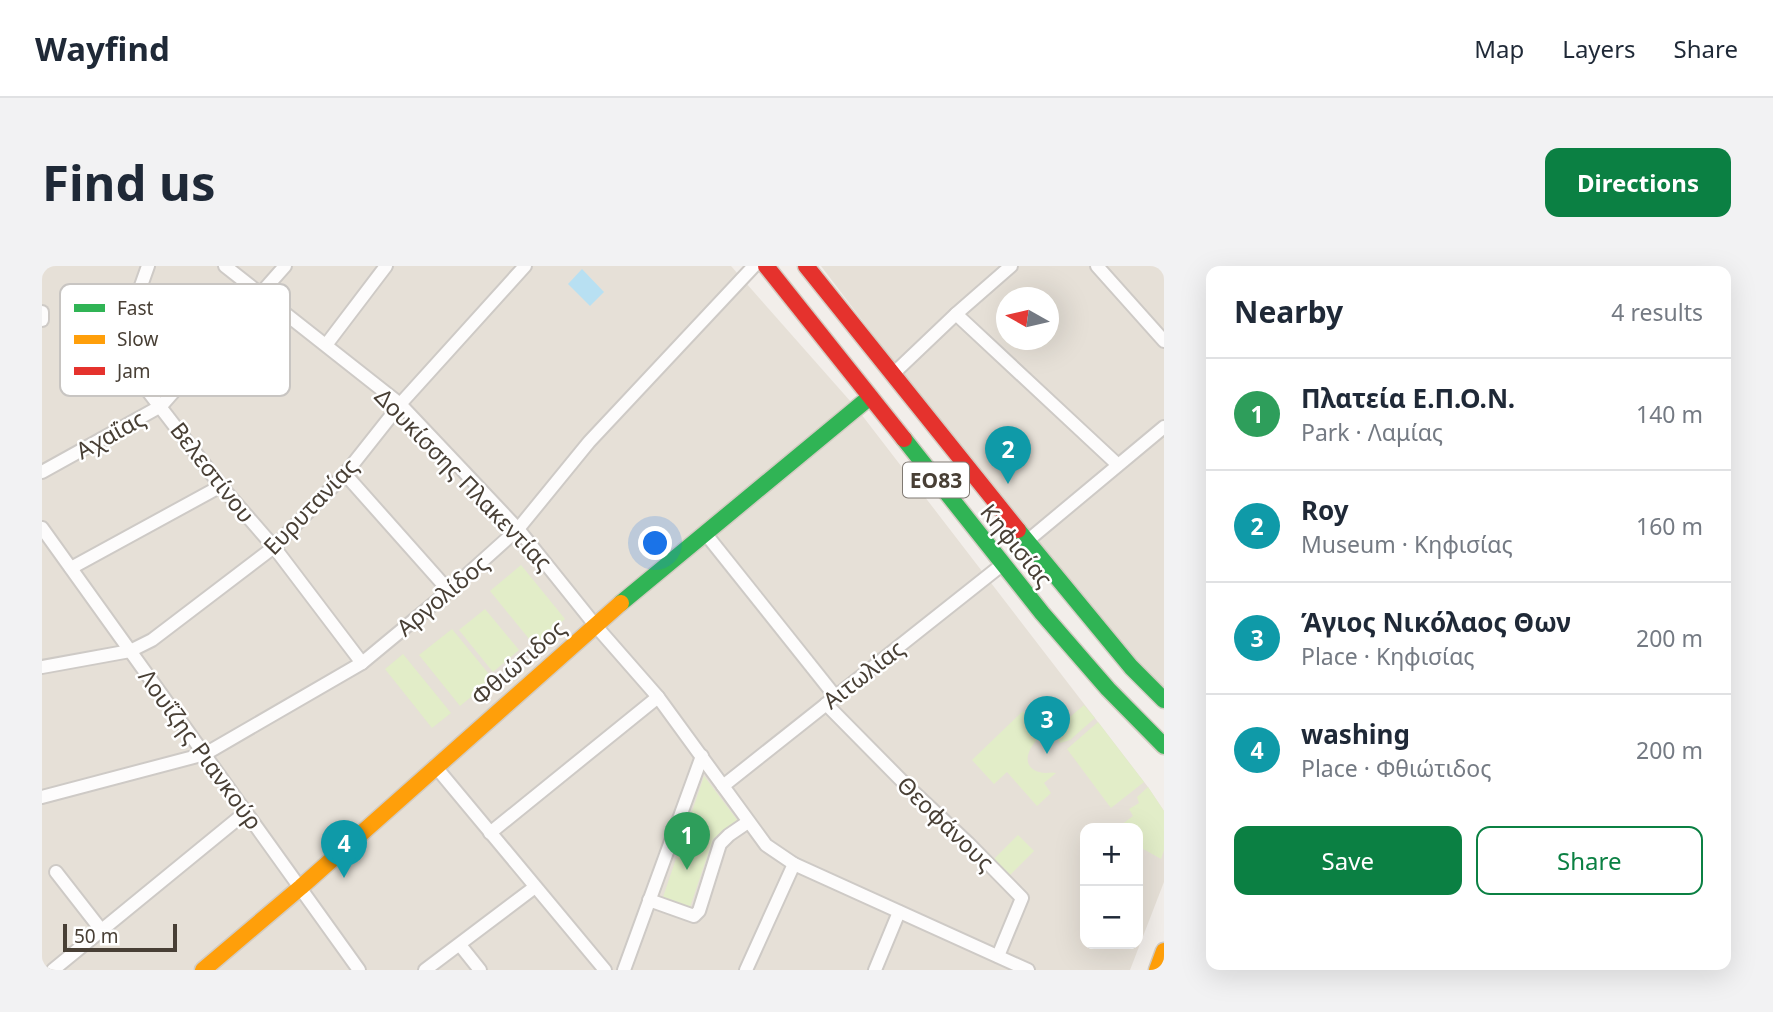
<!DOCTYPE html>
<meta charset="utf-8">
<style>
body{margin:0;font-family:"Noto Sans",sans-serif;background:#f2f2f3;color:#1f2937}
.controls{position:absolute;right:21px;bottom:21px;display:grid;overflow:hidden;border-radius:14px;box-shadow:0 7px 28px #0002}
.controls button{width:63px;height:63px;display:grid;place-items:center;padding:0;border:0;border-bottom:2px solid #e0e1e3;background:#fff;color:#1f2937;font:35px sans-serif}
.compass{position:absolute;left:954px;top:21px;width:63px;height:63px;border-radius:50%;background:#fff;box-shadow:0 7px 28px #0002;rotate:278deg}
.scale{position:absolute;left:21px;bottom:18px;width:114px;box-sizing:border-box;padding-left:7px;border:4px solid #483f35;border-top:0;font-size:19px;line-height:24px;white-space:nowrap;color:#483f35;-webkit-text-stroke:5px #fff;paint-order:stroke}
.you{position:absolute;left:614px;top:278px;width:24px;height:24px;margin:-18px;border:5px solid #fff;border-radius:50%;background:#1a73e8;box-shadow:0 0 0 10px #1a73e833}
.badge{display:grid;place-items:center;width:46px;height:46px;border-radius:50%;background:#0b8043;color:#fff;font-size:23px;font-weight:700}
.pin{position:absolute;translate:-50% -58px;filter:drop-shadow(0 2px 4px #0008)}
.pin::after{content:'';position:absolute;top:37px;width:24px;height:21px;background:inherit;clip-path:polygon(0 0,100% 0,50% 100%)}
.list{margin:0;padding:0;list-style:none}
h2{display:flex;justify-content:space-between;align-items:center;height:91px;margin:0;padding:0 28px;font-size:30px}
h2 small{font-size:23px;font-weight:400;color:#747a83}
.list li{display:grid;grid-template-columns:46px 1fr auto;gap:21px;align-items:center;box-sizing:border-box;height:112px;padding:0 28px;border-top:2px solid #e0e1e3}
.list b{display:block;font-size:26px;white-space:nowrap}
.list p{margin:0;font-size:23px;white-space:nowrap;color:#747a83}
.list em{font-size:23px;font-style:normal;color:#747a83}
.actions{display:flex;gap:14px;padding:21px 28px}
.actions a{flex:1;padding:16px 0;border:2px solid #0b8043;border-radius:14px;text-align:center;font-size:24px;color:#0b8043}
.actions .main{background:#0b8043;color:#fff}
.map{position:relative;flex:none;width:1122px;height:704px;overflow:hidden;border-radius:14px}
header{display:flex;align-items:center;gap:42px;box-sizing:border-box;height:98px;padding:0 35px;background:#fff;border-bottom:2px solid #e0e1e3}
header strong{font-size:33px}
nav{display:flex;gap:38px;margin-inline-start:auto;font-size:24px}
.intro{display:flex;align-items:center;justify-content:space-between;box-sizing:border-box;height:168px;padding:0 42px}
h1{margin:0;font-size:49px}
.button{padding:18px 32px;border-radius:14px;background:#0b8043;color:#fff;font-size:24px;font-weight:700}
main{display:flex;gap:42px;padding:0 42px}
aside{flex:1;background:#fff;border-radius:14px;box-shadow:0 7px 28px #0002}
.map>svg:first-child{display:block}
.residential{fill:#e6e0d7;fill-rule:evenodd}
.green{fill:#e2edc8}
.water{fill:#b8e0f2}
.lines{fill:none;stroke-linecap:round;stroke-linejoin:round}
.street-casing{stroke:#cecac6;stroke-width:16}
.fast-casing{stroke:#d3ccc2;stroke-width:19}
.slow-casing{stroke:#d3ccc2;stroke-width:19}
.jam-casing{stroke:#d3ccc2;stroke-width:19}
.street{stroke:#fdfcfc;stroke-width:12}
.fast{stroke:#30b455;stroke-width:16}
.slow{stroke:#ff9f0a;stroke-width:16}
.jam{stroke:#e5322d;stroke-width:16}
.labels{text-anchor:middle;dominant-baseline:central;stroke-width:5;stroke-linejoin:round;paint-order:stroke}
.shield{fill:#fff;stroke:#7f7972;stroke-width:2}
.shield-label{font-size:21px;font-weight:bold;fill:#483f35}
.street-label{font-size:23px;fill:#483f35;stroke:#fff}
.key{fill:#fff;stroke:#c8c5c2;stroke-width:2}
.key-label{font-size:19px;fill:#483f35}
</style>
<header>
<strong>Wayfind</strong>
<nav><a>Map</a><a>Layers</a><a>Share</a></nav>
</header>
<div class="intro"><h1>Find us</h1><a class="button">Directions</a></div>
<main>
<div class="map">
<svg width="1122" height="704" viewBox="0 0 1122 704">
<rect width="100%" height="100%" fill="#f2eeea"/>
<!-- residential -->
<g class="residential">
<polygon points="0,0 689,0 809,136 245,628 151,704 2,704 0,702"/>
<path d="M779 0H1122V429L979 264ZM964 32H1006V74H964Z"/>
<path d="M816 144 1106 521 1122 545V616L1088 704H169L400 496ZM1043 562H1096V678H1043Z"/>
</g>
<!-- green -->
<g class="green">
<polygon points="479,299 523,353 492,379 448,325"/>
<polygon points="443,343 477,384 451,406 417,364"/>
<polygon points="410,363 451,413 418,440 377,389"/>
<polygon points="361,388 409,447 390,462 343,403"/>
<polygon points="1042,439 1053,452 1028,474 1018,477 1015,471 1009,467"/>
<path d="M981 445 999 470C987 480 977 500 997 506 1003 508 1009 506 1014 507L1002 517 1009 527 995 540 965 506 952 518 930 494Z"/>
<polygon points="1056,456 1102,516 1069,542 1025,483"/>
<polygon points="662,510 696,555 671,573 647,644 620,634"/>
<polygon points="1106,521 1122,545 1122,584 1119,593 1096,580 1096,562 1081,562 1079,559 1091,550 1087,543 1097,537 1095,531"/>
<polygon points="976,569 992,585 967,610 951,594"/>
</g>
<!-- water -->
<polygon class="water" points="540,3 562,26 548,40 526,18"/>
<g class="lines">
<!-- street casing -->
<g class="street-casing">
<g id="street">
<polyline points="106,0 78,79 79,87 82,94 179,220 232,281 320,397"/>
<polyline points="183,0 358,138 476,263 553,359 616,431 724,579 752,598 986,704"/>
<polyline points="1055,0 1122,75"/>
<polyline points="0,46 0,54"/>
<polyline points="914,48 1075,198"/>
<polyline points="284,79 344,0"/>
<polyline points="851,108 914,48 969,0"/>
<polyline points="0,206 119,140 243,0"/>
<polyline points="303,208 407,325"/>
<polyline points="0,262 317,704"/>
<polyline points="663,267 793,430"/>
<polyline points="984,276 1122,161"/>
<polyline points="29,302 179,220"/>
<polyline points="0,401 88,385 110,374 232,281 303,208 360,136 483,0"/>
<polyline points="784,438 860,515 926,577 980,632 956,690"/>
<polyline points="393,500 563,704"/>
<polyline points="681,520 961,298"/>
<polyline points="0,531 163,488 320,397 407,325 476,263 547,176 712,0"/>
<polyline points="448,567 616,431"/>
<polyline points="14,606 60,665"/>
<polyline points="607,634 652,650 657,645 678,578 687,569 706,556"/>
<polyline points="418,679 438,704"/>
<polyline points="11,704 204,546"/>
<polyline points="383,704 493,621"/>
<polyline points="582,704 660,490"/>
<polyline points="704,704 752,598"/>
<polyline points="833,704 857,646"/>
</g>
</g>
<!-- fast casing -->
<g class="fast-casing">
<g id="fast">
<polyline points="862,173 1000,347 1066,423 1122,480"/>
<polyline points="976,264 1089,401 1122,434"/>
<polyline points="579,337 828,131"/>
</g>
</g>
<!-- slow casing -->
<g class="slow-casing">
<g id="slow">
<polyline points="161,704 259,621 579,337"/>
<polyline points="1115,704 1122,685"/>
</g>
</g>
<!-- jam casing -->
<g class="jam-casing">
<g id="jam">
<polyline points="724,0 862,173"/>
<polyline points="764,0 976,264"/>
</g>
</g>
<!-- street -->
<use href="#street" class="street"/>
<!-- fast -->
<use href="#fast" class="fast"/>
<!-- slow -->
<use href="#slow" class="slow"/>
<!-- jam -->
<use href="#jam" class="jam"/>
</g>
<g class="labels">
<!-- shield labels -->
<rect class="shield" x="861" y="196.5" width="66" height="35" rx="5"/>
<g class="shield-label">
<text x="894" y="214">ΕΟ83</text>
</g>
<!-- street labels -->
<g class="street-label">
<text transform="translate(68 168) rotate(-29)">Αχαΐας</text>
<text transform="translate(171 206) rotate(52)">Βελεστίνου</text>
<text transform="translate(422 213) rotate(46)">Δουκίσσης Πλακεντίας</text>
<text transform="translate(268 240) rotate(-46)">Ευρυτανίας</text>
<text transform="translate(975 279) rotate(51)">Κηφισίας</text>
<text transform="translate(400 329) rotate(-40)">Αργολίδος</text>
<text transform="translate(476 396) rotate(-41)">Φθιώτιδος</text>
<text transform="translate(821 408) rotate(-38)">Αιτωλίας</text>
<text transform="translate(159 483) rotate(54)">Λουΐζης Ριανκούρ</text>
<text transform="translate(904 557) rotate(44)">Θεοφάνους</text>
</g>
</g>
<!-- legend -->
<rect x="18" y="18" width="230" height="112" rx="10" class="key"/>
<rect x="32" y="38" width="31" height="8" fill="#30b455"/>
<rect x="32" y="69" width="31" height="9" fill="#ff9f0a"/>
<rect x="32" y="101" width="31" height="8" fill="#e5322d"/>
<g class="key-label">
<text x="75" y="49">Fast</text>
<text x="75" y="80">Slow</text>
<text x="75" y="112">Jam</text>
</g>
</svg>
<div class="controls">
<button>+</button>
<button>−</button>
</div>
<svg class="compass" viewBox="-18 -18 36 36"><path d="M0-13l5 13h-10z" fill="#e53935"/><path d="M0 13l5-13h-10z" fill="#747a83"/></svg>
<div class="scale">50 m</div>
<div class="you"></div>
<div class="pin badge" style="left:645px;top:604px;background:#2e9e5b">1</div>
<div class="pin badge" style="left:966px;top:218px;background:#0f9aa8">2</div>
<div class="pin badge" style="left:1005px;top:488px;background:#0f9aa8">3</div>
<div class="pin badge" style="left:302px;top:612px;background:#0f9aa8">4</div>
</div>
<aside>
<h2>Nearby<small>4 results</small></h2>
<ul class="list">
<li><span class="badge" style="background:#2e9e5b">1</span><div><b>Πλατεία Ε.Π.Ο.Ν.</b><p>Park · Λαμίας</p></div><em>140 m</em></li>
<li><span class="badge" style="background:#0f9aa8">2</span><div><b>Roy</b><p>Museum · Κηφισίας</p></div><em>160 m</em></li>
<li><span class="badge" style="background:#0f9aa8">3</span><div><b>Άγιος Νικόλαος Θων</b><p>Place · Κηφισίας</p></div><em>200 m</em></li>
<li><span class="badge" style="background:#0f9aa8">4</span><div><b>washing</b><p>Place · Φθιώτιδος</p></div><em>200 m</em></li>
</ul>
<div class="actions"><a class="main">Save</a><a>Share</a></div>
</aside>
</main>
